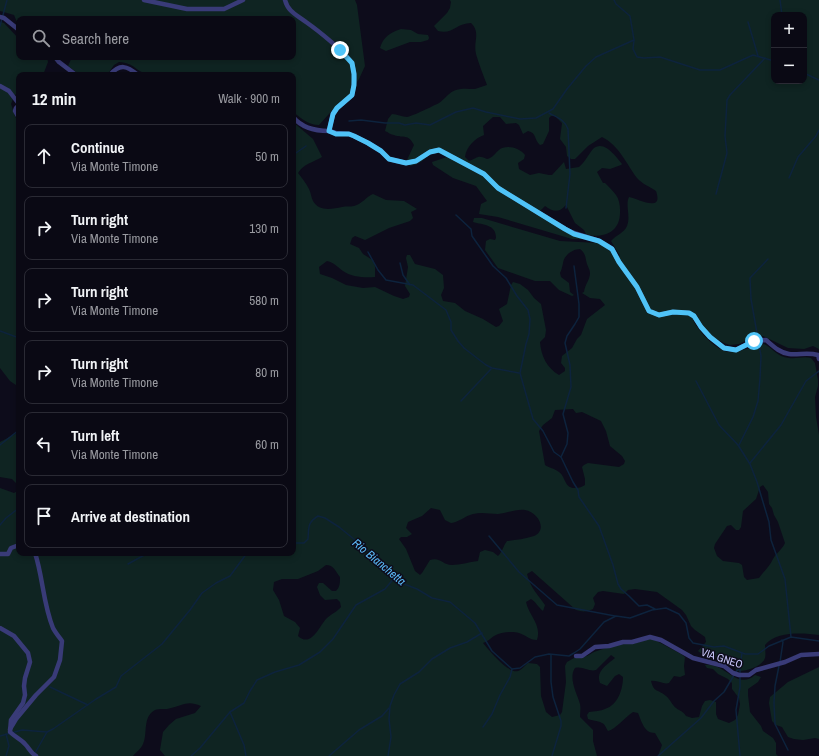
<!DOCTYPE html>
<meta charset="utf-8">
<style>
body{margin:0;font-family:"Archivo Narrow",sans-serif;background:#13121d;color:#f1f3f6}
.controls{position:absolute;right:12px;top:12px;display:grid;overflow:hidden;border-radius:8px;box-shadow:0 2px 6px #0003}
.controls button{width:36px;height:36px;display:grid;place-items:center;padding:0;border:0;border-bottom:1px solid #2a2a34;background:#0a0914;color:#f1f3f6;font:20px sans-serif}
.stop{position:absolute;width:12px;height:12px;margin:-9px;border:3px solid #4fc3f7;border-radius:50%;background:#fff}
.stop.end{background:#4fc3f7;border-color:#fff;box-shadow:0 1px 4px #0008}
.list{margin:0;padding:0;list-style:none}
h2{display:flex;justify-content:space-between;align-items:center;height:52px;margin:0;padding:0 16px;font-size:17px}
h2 small{font-size:13px;font-weight:400;color:#999aa0}
.list li{display:grid;grid-template-columns:26px 1fr auto;gap:12px;align-items:center;box-sizing:border-box;height:64px;margin:0 8px 8px;padding:0 8px;border:1px solid #2a2a34;border-radius:8px}
.list b{display:block;font-size:15px;white-space:nowrap}
.list p{margin:0;font-size:13px;white-space:nowrap;color:#999aa0}
.list em{font-size:13px;font-style:normal;color:#999aa0}
.icon{flex:none;width:22px;height:22px;fill:none;stroke:currentColor;stroke-width:2;stroke-linecap:round;stroke-linejoin:round}
.map{position:relative;flex:none;width:819px;height:756px;overflow:hidden}
.search{position:absolute;background:#0a0914;box-shadow:0 2px 6px #0003;left:16px;top:16px;width:280px;height:44px;display:flex;align-items:center;gap:10px;box-sizing:border-box;padding:0 14px;border-radius:8px;color:#999aa0;font-size:15px}
.panel{position:absolute;background:#0a0914;box-shadow:0 2px 6px #0003;left:16px;top:72px;width:280px;height:484px;border-radius:8px}
.map>svg:first-child{display:block}
.green{fill:#0f2422;fill-rule:evenodd}
.lines{fill:none;stroke-linecap:round;stroke-linejoin:round}
.stream{stroke:#0d233d;stroke-width:1.5}
.minor{stroke:#393b78;stroke-width:4.5}
.route{stroke:#4fc3f7;stroke-width:5}
.labels{text-anchor:middle;dominant-baseline:central;stroke-width:3;stroke-linejoin:round;paint-order:stroke}
.street-label{font-size:11px;fill:#cac8fc;stroke:#0d0c1b}
.water-label{font-size:12px;font-style:italic;fill:#5bbaf7;stroke:#0d0c1b}
</style>
<div class="map">
<svg width="819" height="756" viewBox="0 0 819 756">
<rect width="100%" height="100%" fill="#0d0c1b"/>
<!-- green -->
<g class="green">
<path d="M0 0H355L357 5 365 66 359 79 348 96 337 105 319 125C308 125 301 118 293 112V75H165L163 74C158 74 152 76 147 74 135 71 135 63 119 62L114 65 107 75H80L68 66 72 57H293V19H19V27L14 15 0 11Z"/>
<path d="M450 0H819V349L813 346 804 349 788 348 763 336 753 337 739 344 730 345 724 343 711 336 699 321 693 320C699 332 718 354 733 352 743 351 754 346 764 344 773 348 777 357 789 358 796 359 804 356 811 358L815 363 818 380V386L815 397 816 417 819 435V635C802 633 777 631 765 645 765 649 766 654 765 658 762 667 745 672 737 671 735 668 732 664 728 661 718 656 706 659 698 651L706 642 705 637 695 630 691 626 686 615 682 610 657 592 635 589 628 590 624 594 603 591 598 592 593 598 595 604 593 609C587 612 582 612 576 610L532 571 527 574C530 587 538 595 545 605L543 611C538 607 536 602 531 599L526 602C529 616 542 625 537 640 529 640 526 635 519 633 512 631 501 632 494 636 490 639 488 641 483 643 489 650 508 674 518 671 522 670 525 665 528 663L537 664 540 667 541 696 546 712 552 717 560 715 562 712 566 682 565 666 567 662 574 658 587 656 594 652 606 648 624 644 636 643 649 639H653L681 654 685 657 684 666 685 675 680 677 674 676 669 683C664 685 658 680 651 681 654 693 658 689 666 696 670 699 672 705 676 708 681 712 682 710 686 716L692 718 699 717 702 706 705 701 710 700 716 702V714L718 719 729 723 735 720 738 715 740 704 739 698 732 689V683L728 679 718 674 713 669 707 668 705 665C725 662 737 691 755 675L761 677 758 682 748 689V695L750 712 761 726 763 731 773 738 776 743V754L778 756H658L662 745 655 733C644 733 642 722 638 713L633 712C625 717 615 730 608 731 606 728 605 724 602 723 597 720 592 721 588 719L587 715 589 712C595 711 601 711 605 709 618 705 623 689 623 677L619 674 615 676 607 686 600 683C595 671 608 664 615 658L611 655 596 670C589 672 583 666 575 668 568 678 577 694 580 704 581 709 580 713 580 717L593 730V741L597 756H165L160 750 163 732 169 725 176 719 195 713 201 706C188 700 183 705 171 708 166 710 159 708 155 710 142 717 148 734 143 744 141 749 136 752 133 756H0V488L14 493 19 490V553H293V122L313 139 322 157C314 162 303 164 298 173 302 178 306 183 309 189 311 193 311 197 313 201 319 212 332 209 342 207 346 206 350 207 354 206 362 204 366 197 373 194L386 200 404 201 417 209 411 212 413 218 410 221 389 228 365 240 355 236 352 238 350 244 359 248 363 254 374 261 375 267V277C365 278 351 277 343 271 336 266 335 263 327 261L319 267 320 274 332 278 346 285 363 288 375 287 394 296 403 299 409 297 410 294 405 286 408 267 406 258 407 255H410L415 264 435 269 443 275 444 288 441 295 443 301 455 303 465 311 483 319 496 327 499 326 503 321 499 309 507 304 511 285 513 282 520 284 528 290 534 298 541 304 546 330 545 337 540 342C541 356 547 368 559 375L565 371V368L561 363 562 356 572 348 577 339 581 335 587 319 605 305 600 299 590 298 582 293 584 292C585 284 590 280 590 273 590 270 588 267 587 264 585 257 586 254 580 249 573 249 564 255 563 263 562 267 562 269 560 273L561 277 569 283 570 292 574 295 572 296 559 290 550 281H535L498 268 485 250 486 241 490 239 495 240 496 238C496 224 483 225 473 222L474 218H482L560 241 598 243 605 247 613 254 620 256 611 241C616 235 624 233 627 226 631 216 625 205 629 197 637 198 664 214 656 191 649 186 642 184 637 178 627 165 619 145 602 137L588 146 575 159H571L567 156 566 147 560 139 562 123 555 116H551L549 118V131L543 144 540 145C534 140 537 133 528 131L523 134 519 125 516 123 506 124 500 117H493L483 126 484 135C475 138 466 147 465 157L469 161C478 158 477 154 487 159 493 158 495 153 499 150 506 144 520 148 525 155L524 159 518 163 519 169 530 175 539 173 549 175H552L564 162 566 169 579 167C585 162 588 155 593 149 604 139 616 157 622 164L621 165 610 169 602 168 597 172 603 183H605C609 187 613 191 616 195 619 199 620 205 620 210 621 232 605 238 586 235L582 239H572L498 217 479 214 481 204 487 201 476 186 453 178 433 165 432 162 447 157C428 147 432 156 419 163 416 165 412 165 410 166L407 160 414 145C408 133 404 139 394 135 391 135 388 132 385 131L388 119 392 114C397 114 402 117 407 117 413 116 433 106 439 103 445 99 449 92 456 90 462 88 469 89 475 89 479 88 483 86 487 85 483 75 479 64 476 54 473 41 481 33 471 23 456 23 453 35 438 31L434 26 447 13 450 8 451 2ZM774 15H804V81H774ZM566 205 575 223 584 230 586 234C567 230 555 221 540 211L545 206C553 212 559 213 566 205ZM573 409 576 413 582 412 601 421 606 431 610 446 622 456 625 461 624 464 619 467 588 463 584 465 582 467 585 479V485C582 487 579 488 576 488 564 489 566 477 559 472 554 468 549 468 545 465L539 431 543 425 552 418 555 410ZM763 485 768 492 769 504 772 508 774 515 778 522 785 543C782 550 776 553 773 559 770 566 764 571 759 578L747 580 744 577 742 565 739 563 723 561 717 556 714 548 715 544 727 526 731 525 736 530H739L741 527 743 511 756 499 760 487ZM431 508 440 510 445 520 451 523C459 522 465 516 473 514 482 512 490 514 498 514 507 513 516 509 525 510 538 512 548 530 534 536 525 539 516 540 507 541 503 546 503 551 498 556L493 552 485 550 480 552 478 561C469 562 460 565 452 565 442 565 441 557 430 560L422 573 420 575 415 571 406 549 399 539 401 537H407L412 534 406 528 408 522 422 516ZM326 565C334 565 335 571 340 577 340 583 340 587 336 591H332L323 583H319L317 587 320 595 325 600 337 599 340 602 341 607C337 612 331 614 326 619 319 627 311 648 298 636L300 628 295 622 284 616 279 600 273 590 274 582 282 579H298L318 571Z"/>
<polygon points="1,22 4,23 19,39 19,57 47,57 48,62 43,75 19,75 19,99 15,94 11,104 15,116 19,124 19,153 16,154 17,183 19,184 19,387 10,381 0,368 0,23"/>
<path d="M401 29 411 30 418 34 428 35 429 38 428 40 421 42H410L386 51 380 48C383 37 391 32 401 29Z"/>
<polygon points="19,432 19,486 12,479 0,477 0,442"/>
<polygon points="819,667 819,739 815,738 803,740 794,739 788,737 782,727 776,725 772,721 769,703 770,697 788,682"/>
</g>
<g class="lines">
<!-- stream -->
<g class="stream">
<polyline points="614,0 616,4 630,16 634,40 633,49 637,57 644,58 660,57 700,70 720,70 753,55 774,61"/>
<polyline points="780,0 782,15"/>
<polyline points="748,22 758,56"/>
<polyline points="0,26 7,0"/>
<polyline points="804,73 819,80"/>
<path d="M549 113C558 118 564 119 568 129L570 174 566 208"/>
<polyline points="349,121 361,120 385,123 399,123 405,125 416,123 430,125 456,112 473,108 486,112 520,119 536,118 553,109 567,89 586,66 596,57 634,40"/>
<polyline points="293,155 306,146"/>
<polyline points="789,178 798,157 816,136 819,130"/>
<polyline points="716,194 727,153 725,136 727,100 730,95 765,58"/>
<polyline points="456,215 471,229 472,236 493,266 506,278 517,296 528,310 530,319 529,334 526,344 520,373 533,419 543,431 554,452 561,457 573,482 578,490 579,497 599,526 613,565 618,584 621,589 629,596 639,606 647,605 655,609"/>
<polyline points="368,252 378,270 386,280 413,285 446,310 451,322 451,330 458,341 464,348 486,365 492,368 519,373"/>
<polyline points="400,263 403,275 410,285"/>
<polyline points="0,331 19,338"/>
<polyline points="696,381 719,425 738,445 750,464 757,482 769,522 771,540 785,579 791,637"/>
<polyline points="461,401 491,369"/>
<polyline points="0,445 19,430"/>
<polyline points="739,445 753,417 758,401 760,378 761,356 751,299 750,278 768,259"/>
<polyline points="561,457 567,444 568,433 563,414 571,387 570,365 565,343 567,336 575,324 579,317 579,304 574,266"/>
<polyline points="750,463 781,425 806,381 819,371"/>
<polyline points="0,525 6,518 19,508"/>
<polyline points="489,536 519,572 557,605 615,616"/>
<path d="M293 543H304L308 539C309 527 307 523 318 516L325 518 339 527 371 553 399 582 417 589 432 598 450 602 475 623 492 651 512 669 520 668 535 657 549 654 569 656 574 653 580 649 604 622 616 616 630 618 652 610 666 608 679 614 686 623 689 638 693 643 714 647 724 646 745 654H758L769 646 791 637 819 641"/>
<polyline points="128,564 148,553"/>
<polyline points="551,655 551,682 553,697 561,721 561,726 552,756"/>
<polyline points="780,662 783,642 782,640"/>
<polyline points="779,666 775,686 774,703 775,724 788,750"/>
<polyline points="736,672 740,667 742,653"/>
<polyline points="50,687 88,705"/>
<polyline points="230,712 244,745 246,756"/>
<polyline points="483,727 492,714 500,695 510,677 512,669"/>
<polyline points="6,734 9,746 6,756"/>
<polyline points="0,736 22,730 47,732 53,729 96,699 116,687 121,676 162,644 190,610 202,593 216,583 230,576 247,553"/>
<polyline points="35,753 47,732"/>
<polyline points="191,756 200,748 230,712 244,703 250,691 257,680 275,672 299,665 320,652 333,639 356,605 385,589 395,577"/>
<polyline points="329,756 359,730 382,716 389,708"/>
<polyline points="388,756 391,737 389,719 390,706 394,695 400,684 419,672 432,659 450,648 467,642 482,633"/>
<polyline points="658,756 701,718 714,701 724,692 734,675"/>
<polyline points="740,756 736,710 740,687 740,667"/>
</g>
<!-- minor -->
<g class="minor">
<polyline points="144,0 187,9 224,9 243,0"/>
<path d="M285 0C288 12 297 15 306 22 316 29 348 54 352 64 356 74 354 85 352 95L337 108 333 114 329 131 336 133 349 134 354 136 368 143 381 151 389 159 406 163 416 161 430 152 439 150 484 174 498 188 565 229 574 233 599 241 612 249 619 262 637 287 649 311 659 315 673 312 689 313 694 316 701 327 710 337 724 348 736 350 754 341 766 340C773 346 780 353 789 354 799 355 808 352 818 355L819 359"/>
<polyline points="0,17 4,18 19,30"/>
<polyline points="55,57 59,62 76,75"/>
<path d="M110 75C120 63 127 66 138 75"/>
<polyline points="122,75 129,75"/>
<polyline points="0,86 9,91 19,104"/>
<polyline points="19,105 16,108 15,111 19,118"/>
<path d="M293 117C302 128 315 131 329 131"/>
<polyline points="0,554 8,554 11,548 19,545"/>
<path d="M0 628 14 636 28 653 30 662 25 678 24 686 25 695 23 703 11 720 10 732C15 737 21 739 25 744 29 748 31 753 36 756"/>
<polyline points="576,656 582,656 595,647 609,646 623,642 632,642 650,637 661,640 693,658 724,666 733,673 739,675 749,675 756,670 785,662 801,655 819,654"/>
<path d="M10 729 16 719 36 695 54 677 60 660 62 641C59 637 55 632 53 628 43 604 43 577 35 553"/>
</g>
</g>
<g class="lines">
<!-- route -->
<polyline class="route" points="340,50 352,63 354,74 354,85 352,95 337,108 333,114 329,131 336,134 349,134 354,136 368,143 381,151 389,159 406,163 416,161 430,152 439,150 484,174 498,188 565,229 574,234 599,241 612,249 619,262 637,287 649,311 659,315 673,312 689,313 694,316 701,327 710,337 724,348 736,350 754,341"/>
</g>
<g class="labels">
<!-- street labels -->
<g class="street-label">
<text transform="translate(722 658) rotate(18)">VIA GNEO</text>
</g>
<!-- water labels -->
<g class="water-label">
<text transform="translate(379 562) rotate(40)">Rio Bianchetta</text>
</g>
</g>
</svg>
<div class="controls">
<button>+</button>
<button>−</button>
</div>
<div class="stop" style="left:754px;top:341px"></div>
<div class="stop end" style="left:340px;top:50px"></div>
<div class="search"><svg class="icon" aria-label="search" viewBox="0 0 24 24"><circle cx="10" cy="10" r="6"/><path d="M15 15l6 6"/></svg>Search here</div>
<section class="panel">
<h2>12 min<small>Walk · 900 m</small></h2>
<ul class="list">
<li><svg class="icon" aria-label="ahead" viewBox="0 0 24 24"><path d="M12 20V5M6 11l6-6 6 6"/></svg><div><b>Continue</b><p>Via Monte Timone</p></div><em>50 m</em></li>
<li><svg class="icon" aria-label="right" viewBox="0 0 24 24"><path d="M7 20v-9h11M14 6l5 5-5 5"/></svg><div><b>Turn right</b><p>Via Monte Timone</p></div><em>130 m</em></li>
<li><svg class="icon" aria-label="right" viewBox="0 0 24 24"><path d="M7 20v-9h11M14 6l5 5-5 5"/></svg><div><b>Turn right</b><p>Via Monte Timone</p></div><em>580 m</em></li>
<li><svg class="icon" aria-label="right" viewBox="0 0 24 24"><path d="M7 20v-9h11M14 6l5 5-5 5"/></svg><div><b>Turn right</b><p>Via Monte Timone</p></div><em>80 m</em></li>
<li><svg class="icon" aria-label="left" viewBox="0 0 24 24"><path d="M17 20v-9H6M10 6l-5 5 5 5"/></svg><div><b>Turn left</b><p>Via Monte Timone</p></div><em>60 m</em></li>
<li><svg class="icon" aria-label="arrive" viewBox="0 0 24 24"><path d="M6 21V4h12l-3 4 3 4H6"/></svg><div><b>Arrive at destination</b></div></li>
</ul>
</section>
</div>
